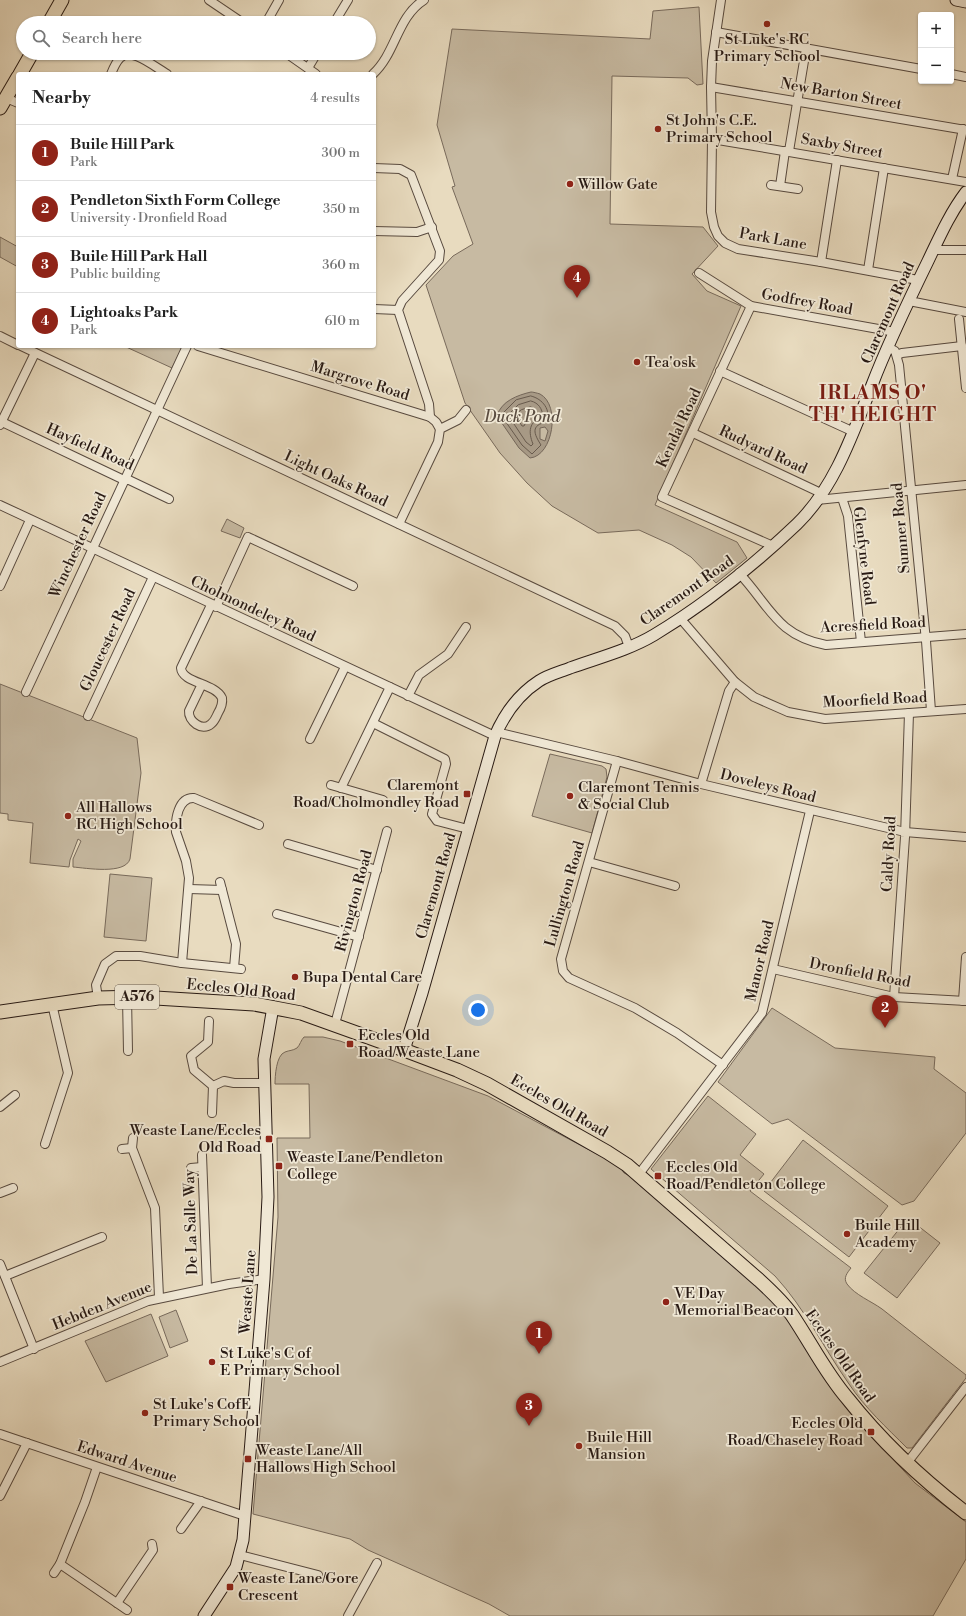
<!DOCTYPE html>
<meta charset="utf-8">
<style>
body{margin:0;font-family:"Libre Bodoni",serif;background:#f6f6f6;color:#222}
.controls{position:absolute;right:12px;top:12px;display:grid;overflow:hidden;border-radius:4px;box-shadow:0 1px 3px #0004}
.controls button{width:36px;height:36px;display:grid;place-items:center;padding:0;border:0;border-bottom:1px solid #e0e0e0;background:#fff;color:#222;font:20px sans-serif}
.you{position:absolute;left:478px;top:1010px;width:14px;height:14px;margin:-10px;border:3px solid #fff;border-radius:50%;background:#1a73e8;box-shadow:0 0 0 6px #1a73e833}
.badge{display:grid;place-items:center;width:26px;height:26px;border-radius:50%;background:#8f2418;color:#fff;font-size:13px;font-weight:700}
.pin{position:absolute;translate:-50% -33px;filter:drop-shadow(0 1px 2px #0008)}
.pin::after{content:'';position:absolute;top:21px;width:14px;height:12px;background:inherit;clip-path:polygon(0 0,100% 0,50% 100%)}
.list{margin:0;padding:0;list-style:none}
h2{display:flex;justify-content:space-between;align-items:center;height:52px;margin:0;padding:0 16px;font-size:17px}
h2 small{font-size:13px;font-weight:400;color:#767676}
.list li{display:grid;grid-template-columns:26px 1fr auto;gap:12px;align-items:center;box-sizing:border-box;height:56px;padding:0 16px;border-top:1px solid #e0e0e0}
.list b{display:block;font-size:15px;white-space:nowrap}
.list p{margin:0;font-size:13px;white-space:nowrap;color:#767676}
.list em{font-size:13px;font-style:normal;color:#767676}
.icon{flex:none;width:22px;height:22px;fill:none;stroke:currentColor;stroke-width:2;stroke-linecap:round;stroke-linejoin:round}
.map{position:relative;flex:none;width:966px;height:1616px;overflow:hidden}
.search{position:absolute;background:#fff;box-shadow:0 1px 3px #0004;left:16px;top:16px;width:360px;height:44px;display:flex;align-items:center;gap:10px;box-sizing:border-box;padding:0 14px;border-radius:22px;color:#767676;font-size:15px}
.panel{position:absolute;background:#fff;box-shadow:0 1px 3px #0004;left:16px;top:72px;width:360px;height:276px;border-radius:4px}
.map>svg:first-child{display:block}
.green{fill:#c7baa2;stroke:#786a5b}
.water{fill:#a79985;stroke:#746658;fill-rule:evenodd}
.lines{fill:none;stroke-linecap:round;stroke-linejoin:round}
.shore{stroke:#685a4c;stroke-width:1}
.street-casing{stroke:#584a3f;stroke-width:10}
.secondary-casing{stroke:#281a14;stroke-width:13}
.primary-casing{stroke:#281a14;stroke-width:15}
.street{stroke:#f0e8d5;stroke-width:8}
.secondary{stroke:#f0e8d5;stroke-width:11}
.primary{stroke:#e8dbbf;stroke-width:13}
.poi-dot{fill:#8f2418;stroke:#f0e8d5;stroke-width:1.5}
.labels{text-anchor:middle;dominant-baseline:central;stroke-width:3.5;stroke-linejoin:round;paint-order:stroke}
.shield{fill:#f0e8d5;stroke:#64584e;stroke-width:1}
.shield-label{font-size:14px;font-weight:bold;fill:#281a14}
.poi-label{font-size:15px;fill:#281a14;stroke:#f0e8d5;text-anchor:start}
.street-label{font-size:15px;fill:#281a14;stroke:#f0e8d5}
.water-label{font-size:16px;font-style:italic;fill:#5b4d41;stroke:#f0e8d5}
.district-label{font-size:19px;font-weight:bold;letter-spacing:1px;fill:#7a1f14;stroke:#f0e8d5}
</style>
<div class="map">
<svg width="966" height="1616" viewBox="0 0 966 1616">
<rect width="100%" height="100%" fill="#e8dbbf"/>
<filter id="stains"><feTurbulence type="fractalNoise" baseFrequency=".005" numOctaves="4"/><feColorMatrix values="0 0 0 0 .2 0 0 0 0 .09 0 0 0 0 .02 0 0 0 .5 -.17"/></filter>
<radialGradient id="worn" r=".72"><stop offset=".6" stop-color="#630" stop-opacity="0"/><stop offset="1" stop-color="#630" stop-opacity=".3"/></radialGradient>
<!-- green -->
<g class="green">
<polygon points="699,7 703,84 697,85 688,78 612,76 610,224 703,227 718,246 692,274 707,291 741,306 655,505 737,542 747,558 716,583 691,557 672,545 639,530 598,533 552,506 527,483 500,453 465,403 426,285 453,256 473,244 452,187 455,186 437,125 452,29 650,39 653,11"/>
<polygon points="0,237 18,247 18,267 0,257"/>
<polygon points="124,346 183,346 172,368"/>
<polygon points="227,519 244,528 240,538 221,531"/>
<path d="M0 684 137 738 141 773 130 859C125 875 86 868 73 867V859L81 841 78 839 70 860 69 867 30 863 33 823 8 820V814L0 813Z"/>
<polygon points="550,754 602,766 606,769 607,777 592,833 532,816"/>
<polygon points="110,874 152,878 146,941 104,937"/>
<polygon points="772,1008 835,1048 935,1057 934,1069 966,1093 966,1133 914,1201 902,1205 788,1119 772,1124 718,1082"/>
<path d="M304 1037H323L340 1041 488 1096 612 1162 620 1167 624 1173 639 1180 775 1299 847 1409 915 1483 966 1522V1559L933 1616H510L489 1604 368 1550 350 1539 253 1514 278 1217 277 1138H310L309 1084H275C275 1077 276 1055 285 1052 290 1050 292 1051 297 1048 300 1045 301 1040 304 1037Z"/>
<path d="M708 1096 756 1134 740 1155 764 1174 750 1191 851 1268C847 1273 843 1278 847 1284 855 1295 871 1301 882 1309 910 1331 938 1353 966 1375V1378L912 1448H907C887 1428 865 1408 849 1384 823 1347 806 1310 775 1276L651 1169Z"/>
<polygon points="803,1140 888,1206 849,1257 764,1191"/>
<polygon points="908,1218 940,1243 897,1298 864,1273"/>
<polygon points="176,1310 188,1341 170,1348 159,1317"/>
<polygon points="151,1314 168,1356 106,1382 85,1341"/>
</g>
<!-- water -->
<path class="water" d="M531 392C533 392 537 393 540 394 561 405 553 456 530 458L519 448 497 416C501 401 518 395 531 392ZM545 427 548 431 545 441 540 439V428Z"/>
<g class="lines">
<!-- shore -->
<g class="shore">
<path d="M531 396C543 399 551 410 547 422 530 425 534 434 541 445L532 454 522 445 501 415 516 400Z"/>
<path d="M531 401C539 403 542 409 543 416L542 418C529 421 528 432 533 444L531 446 526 442 508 415 518 405Z"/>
<polygon points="531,407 534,409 535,413 528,418 524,426 522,426 515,415 521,410"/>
</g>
<!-- street casing -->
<g class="street-casing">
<g id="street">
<polyline points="209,0 243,23"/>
<polyline points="721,0 712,61 711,87 712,139 711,212 714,227 718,236 725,243 738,249 821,262 918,280"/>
<polyline points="266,23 279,0"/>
<polyline points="334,23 348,0"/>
<polyline points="716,32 921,69"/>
<polyline points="286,53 316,74"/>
<polyline points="308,68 317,53"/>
<path d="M111 74C113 69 116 62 120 58 131 46 156 68 167 74"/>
<path d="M373 74C396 53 397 17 424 0"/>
<polyline points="951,74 966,77"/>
<polyline points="711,87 966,130"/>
<polyline points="6,98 18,103"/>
<polyline points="712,139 966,182"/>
<polyline points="789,151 806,49"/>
<polyline points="374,168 400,169 411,175 440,251 439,260 402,301 398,310 429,404 430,417"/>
<polyline points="952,179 963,129"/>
<polyline points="771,185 798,189"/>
<polyline points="780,186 785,151"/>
<polyline points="374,231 417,232 432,227"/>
<polyline points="933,250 966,250"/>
<polyline points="821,262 837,160"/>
<polyline points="868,270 884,168"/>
<polyline points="699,273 751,306 895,332"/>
<polyline points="909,301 966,312"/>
<polyline points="751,306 662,497 773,546"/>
<polyline points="374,309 398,310"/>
<polyline points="959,319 966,388"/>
<polyline points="0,336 18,345"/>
<polyline points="21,346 615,626 625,636 629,647"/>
<polyline points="198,346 430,417 436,422 440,429"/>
<polyline points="888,347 895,351 899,365 926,641 931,711"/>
<polyline points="897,355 902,353 962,346"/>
<polyline points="720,371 854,432"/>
<polyline points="0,421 124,480 129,480 169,499"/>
<polyline points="0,425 35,353"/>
<polyline points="693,433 821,493"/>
<polyline points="842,498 848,516 861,642"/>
<polyline points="817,500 966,485"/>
<polyline points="0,505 495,736"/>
<polyline points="399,524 438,442 440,429 458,420 466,410"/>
<path d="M739 573C770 606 776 635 826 645L966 634"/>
<polyline points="0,586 30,520"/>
<polyline points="216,607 248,537 353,586"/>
<polyline points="680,618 735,682 754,697 788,712 825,719 966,709"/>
<path d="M202 684 189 711C188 721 202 732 211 724 215 721 216 717 218 713 221 708 223 704 222 698 215 683 182 683 181 668L211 605"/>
<polyline points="26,692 187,346"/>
<polyline points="408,696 419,675 448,654 466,627"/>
<polyline points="88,716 153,577"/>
<polyline points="373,723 445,759 446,764 432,814 437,821 468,829"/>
<polyline points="496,732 617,761 701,784 905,832 966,837"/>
<polyline points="310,739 345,667"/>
<polyline points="617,761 561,959 563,971 569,978 635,1008 677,1033 723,1065"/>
<polyline points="701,784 729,691 735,682"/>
<polyline points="331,785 383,800"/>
<polyline points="341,788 390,687"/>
<polyline points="288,844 377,870"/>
<polyline points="589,862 675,886"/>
<polyline points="220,882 236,944 234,968"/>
<polyline points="189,889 222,890"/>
<polyline points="277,914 359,937"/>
<path d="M182 963 189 878 186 861 176 832C175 820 178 797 194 798L259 825"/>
<polyline points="773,969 894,997 966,1001"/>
<polyline points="127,997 128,1051"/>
<polyline points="894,997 905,837 909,713"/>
<polyline points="98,998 96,985 105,964 116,956 140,956 182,963 241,969"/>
<polyline points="963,1001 966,957"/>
<polyline points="209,1021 208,1042 191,1056 194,1070 213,1086"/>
<polyline points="335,1024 387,831"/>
<polyline points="0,1107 15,1095"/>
<polyline points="212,1113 213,1086 224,1081 234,1083 265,1083"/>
<polyline points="133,1138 132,1148 155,1208 159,1297"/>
<polyline points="45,1144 68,1073 52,1004"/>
<polyline points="122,1149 132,1148"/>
<polyline points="202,1155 207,1288"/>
<polyline points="191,1168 202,1167"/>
<polyline points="639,1174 762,1013 810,811"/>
<polyline points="0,1193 13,1188"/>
<polyline points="0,1264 34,1349"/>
<polyline points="5,1276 102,1237"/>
<polyline points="0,1362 148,1301 229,1284 264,1279"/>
<polyline points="0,1434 245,1516"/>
<polyline points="907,1463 966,1387"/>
<polyline points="97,1467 85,1502 60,1564 127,1610"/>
<polyline points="0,1496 27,1443"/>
<polyline points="181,1529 201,1501"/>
<polyline points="240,1555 318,1575"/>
<polyline points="54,1573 60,1564"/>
<polyline points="117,1603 153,1550 152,1544"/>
<polyline points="348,1616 377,1563"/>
</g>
</g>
<!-- secondary casing -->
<g class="secondary-casing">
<g id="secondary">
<polyline points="956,0 966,2"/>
<path d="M404 1050 422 993 495 736C504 715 519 694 539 681 548 675 560 672 570 668 598 658 629 650 654 635 704 605 755 564 797 524 835 487 853 433 872 385 888 343 908 302 928 261 939 238 950 213 966 192"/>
<polyline points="204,1616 236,1567 243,1540 264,1279 268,1197 264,1059 273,1007"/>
</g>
</g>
<!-- primary casing -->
<g class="primary-casing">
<g id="primary">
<polyline points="49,23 62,0"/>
<polyline points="20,74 32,53"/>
<polyline points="0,108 18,77"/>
<path d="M0 1012 98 998 139 997 254 1004 301 1013 404 1050 457 1070 487 1084 607 1152 627 1165 759 1280C771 1291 783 1302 792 1315 811 1343 826 1374 848 1399 882 1442 923 1480 966 1513"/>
</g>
</g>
<!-- street -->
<use href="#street" class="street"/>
<!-- secondary -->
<use href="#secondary" class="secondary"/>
<!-- primary -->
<use href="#primary" class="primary"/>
</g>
<!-- markers -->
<g class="poi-dot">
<circle cx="767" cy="24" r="4"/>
<circle cx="658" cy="129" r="4"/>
<circle cx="570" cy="184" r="4"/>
<circle cx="637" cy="362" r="4"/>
<rect x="463" y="790" width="8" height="8" rx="2"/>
<circle cx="570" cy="796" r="4"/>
<circle cx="68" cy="816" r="4"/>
<circle cx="295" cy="977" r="4"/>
<rect x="346" y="1040" width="8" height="8" rx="2"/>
<rect x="265" y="1135" width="8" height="8" rx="2"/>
<rect x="275" y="1162" width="8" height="8" rx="2"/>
<rect x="654" y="1172" width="8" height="8" rx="2"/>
<circle cx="847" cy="1234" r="4"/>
<circle cx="666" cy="1302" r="4"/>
<circle cx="212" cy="1362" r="4"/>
<circle cx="145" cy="1413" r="4"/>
<rect x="867" y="1428" width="8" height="8" rx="2"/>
<circle cx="579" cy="1446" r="4"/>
<rect x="244" y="1455" width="8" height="8" rx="2"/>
<rect x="226" y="1583" width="8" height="8" rx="2"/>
</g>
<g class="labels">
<!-- shield labels -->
<rect class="shield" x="115" y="985" width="44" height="24" rx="3"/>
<g class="shield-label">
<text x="137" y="997">A576</text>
</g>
<!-- poi labels -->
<g class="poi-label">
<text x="767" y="39" text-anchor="middle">St Luke's RC<tspan x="767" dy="17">Primary School</tspan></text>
<text x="666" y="120">St John's C.E.<tspan x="666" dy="17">Primary School</tspan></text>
<text x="578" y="184">Willow Gate</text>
<text x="645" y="362">Tea'osk</text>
<text x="459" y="785" text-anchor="end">Claremont<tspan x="459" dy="17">Road/Cholmondley Road</tspan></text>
<text x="578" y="787">Claremont Tennis<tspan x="578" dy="17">&amp; Social Club</tspan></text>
<text x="76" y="807">All Hallows<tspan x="76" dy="17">RC High School</tspan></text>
<text x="303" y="977">Bupa Dental Care</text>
<text x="358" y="1035">Eccles Old<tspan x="358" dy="17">Road/Weaste Lane</tspan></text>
<text x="261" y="1130" text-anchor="end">Weaste Lane/Eccles<tspan x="261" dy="17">Old Road</tspan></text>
<text x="287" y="1157">Weaste Lane/Pendleton<tspan x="287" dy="17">College</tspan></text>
<text x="666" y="1167">Eccles Old<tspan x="666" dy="17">Road/Pendleton College</tspan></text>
<text x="855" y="1225">Buile Hill<tspan x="855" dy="17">Academy</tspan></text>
<text x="674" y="1293">VE Day<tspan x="674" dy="17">Memorial Beacon</tspan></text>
<text x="220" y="1353">St Luke's C of<tspan x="220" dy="17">E Primary School</tspan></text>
<text x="153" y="1404">St Luke's CofE<tspan x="153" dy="17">Primary School</tspan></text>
<text x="863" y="1423" text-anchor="end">Eccles Old<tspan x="863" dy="17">Road/Chaseley Road</tspan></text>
<text x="587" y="1437">Buile Hill<tspan x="587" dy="17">Mansion</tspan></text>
<text x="256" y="1450">Weaste Lane/All<tspan x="256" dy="17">Hallows High School</tspan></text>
<text x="238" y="1578">Weaste Lane/Gore<tspan x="238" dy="17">Crescent</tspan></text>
</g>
<!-- street labels -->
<g class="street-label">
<text transform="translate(841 94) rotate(10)">New Barton Street</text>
<text transform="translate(842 146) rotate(10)">Saxby Street</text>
<text transform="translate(773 239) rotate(10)">Park Lane</text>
<text transform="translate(807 302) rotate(10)">Godfrey Road</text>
<text transform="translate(888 313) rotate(-66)">Claremont Road</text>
<text transform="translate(360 381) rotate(17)">Margrove Road</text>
<text transform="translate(679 428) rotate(-65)">Kendal Road</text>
<text transform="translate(90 447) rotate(24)">Hayfield Road</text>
<text transform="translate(763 450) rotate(25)">Rudyard Road</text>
<text transform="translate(336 479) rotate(25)">Light Oaks Road</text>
<text transform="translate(901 528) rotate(-95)">Sumner Road</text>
<text transform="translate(78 545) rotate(-65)">Winchester Road</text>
<text transform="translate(864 556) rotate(83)">Glenfyne Road</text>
<text transform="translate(687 591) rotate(-35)">Claremont Road</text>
<text transform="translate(253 609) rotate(25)">Cholmondeley Road</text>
<text transform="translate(873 625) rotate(-3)">Acresfield Road</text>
<text transform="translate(108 640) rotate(-65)">Gloucester Road</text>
<text transform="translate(875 700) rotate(-3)">Moorfield Road</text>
<text transform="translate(768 786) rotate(14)">Doveleys Road</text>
<text transform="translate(889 854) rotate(-87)">Caldy Road</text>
<text transform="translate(436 886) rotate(-74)">Claremont Road</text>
<text transform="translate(565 894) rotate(-74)">Lullington Road</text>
<text transform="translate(354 901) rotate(-75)">Rivington Road</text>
<text transform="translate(760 961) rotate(-77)">Manor Road</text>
<text transform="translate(860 973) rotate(11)">Dronfield Road</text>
<text transform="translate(241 990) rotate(6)">Eccles Old Road</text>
<text transform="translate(559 1106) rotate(30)">Eccles Old Road</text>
<text transform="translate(191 1222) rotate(-92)">De La Salle Way</text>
<text transform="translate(248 1292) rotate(-86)">Weaste Lane</text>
<text transform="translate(102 1306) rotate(-22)">Hebden Avenue</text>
<text transform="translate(840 1356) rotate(55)">Eccles Old Road</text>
<text transform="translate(127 1462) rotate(18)">Edward Avenue</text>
</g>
<!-- water labels -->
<g class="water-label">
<text x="522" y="417">Duck Pond</text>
</g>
<!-- district labels -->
<g class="district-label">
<text x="873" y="393">IRLAMS O'<tspan x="873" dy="22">TH' HEIGHT</tspan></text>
</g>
</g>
<rect width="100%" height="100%" filter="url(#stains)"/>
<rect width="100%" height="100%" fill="url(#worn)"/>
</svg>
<div class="controls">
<button>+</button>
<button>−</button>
</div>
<div class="you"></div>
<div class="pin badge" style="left:539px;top:1354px">1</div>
<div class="pin badge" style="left:885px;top:1028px">2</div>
<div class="pin badge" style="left:529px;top:1426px">3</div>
<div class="pin badge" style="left:577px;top:298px">4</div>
<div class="search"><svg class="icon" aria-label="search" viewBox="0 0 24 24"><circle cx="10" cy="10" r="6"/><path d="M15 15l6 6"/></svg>Search here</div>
<section class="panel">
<h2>Nearby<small>4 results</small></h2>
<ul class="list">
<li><span class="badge">1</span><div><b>Buile Hill Park</b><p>Park</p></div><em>300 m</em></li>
<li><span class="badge">2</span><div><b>Pendleton Sixth Form College</b><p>University · Dronfield Road</p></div><em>350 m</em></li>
<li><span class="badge">3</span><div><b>Buile Hill Park Hall</b><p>Public building</p></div><em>360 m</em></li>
<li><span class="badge">4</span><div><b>Lightoaks Park</b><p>Park</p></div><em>610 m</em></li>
</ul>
</section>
</div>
